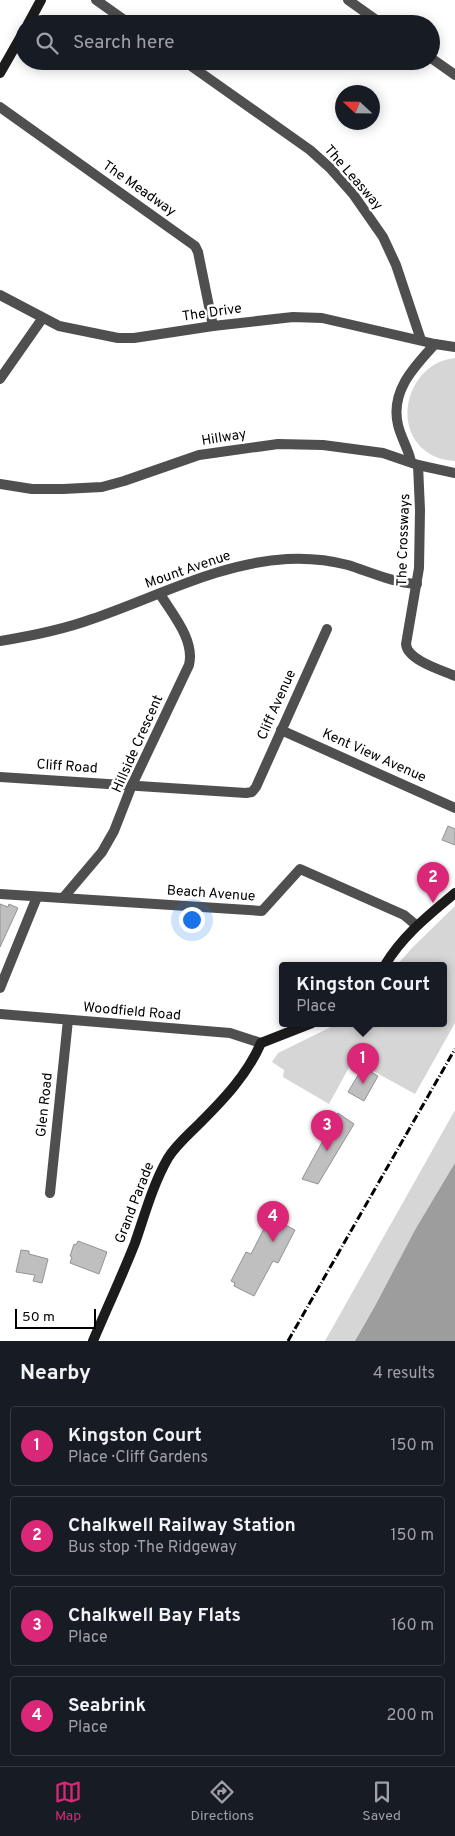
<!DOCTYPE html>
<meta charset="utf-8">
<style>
body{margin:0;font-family:Overpass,sans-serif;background:#242831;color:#f1f3f6}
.compass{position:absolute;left:335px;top:85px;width:45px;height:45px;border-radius:50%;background:#171b24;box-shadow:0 2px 12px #0003;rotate:292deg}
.scale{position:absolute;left:15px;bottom:12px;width:81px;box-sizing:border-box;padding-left:5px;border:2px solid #000;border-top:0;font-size:14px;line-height:18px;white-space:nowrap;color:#000;-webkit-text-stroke:4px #fff;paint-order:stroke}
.you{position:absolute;left:191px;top:919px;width:18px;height:18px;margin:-12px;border:4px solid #fff;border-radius:50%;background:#1a73e8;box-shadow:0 0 0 8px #1a73e833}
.badge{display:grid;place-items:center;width:32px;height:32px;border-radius:50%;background:#db2777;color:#fff;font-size:16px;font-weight:700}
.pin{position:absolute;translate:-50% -41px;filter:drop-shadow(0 1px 2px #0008)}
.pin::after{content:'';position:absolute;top:26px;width:18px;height:15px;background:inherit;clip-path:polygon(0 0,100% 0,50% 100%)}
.popup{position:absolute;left:279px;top:962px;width:168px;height:65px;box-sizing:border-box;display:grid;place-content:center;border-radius:5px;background:#171b24;filter:drop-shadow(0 1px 4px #0005);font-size:16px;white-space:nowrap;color:#9ea1a6}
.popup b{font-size:19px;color:#f1f3f6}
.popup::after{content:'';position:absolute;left:50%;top:100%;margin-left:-10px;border:10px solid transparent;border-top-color:#171b24}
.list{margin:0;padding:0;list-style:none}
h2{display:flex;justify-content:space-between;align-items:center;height:65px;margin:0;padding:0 20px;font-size:21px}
h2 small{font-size:16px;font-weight:400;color:#9ea1a6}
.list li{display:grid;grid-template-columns:32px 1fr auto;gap:15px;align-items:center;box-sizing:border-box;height:80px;margin:0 10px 10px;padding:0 10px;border:1px solid #363941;border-radius:5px}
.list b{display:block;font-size:19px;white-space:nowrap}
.list p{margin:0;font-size:16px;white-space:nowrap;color:#9ea1a6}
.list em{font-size:16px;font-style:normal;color:#9ea1a6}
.icon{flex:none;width:28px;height:28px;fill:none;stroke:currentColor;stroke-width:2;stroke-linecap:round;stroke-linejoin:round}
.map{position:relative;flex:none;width:455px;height:1341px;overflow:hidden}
.search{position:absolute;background:#171b24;box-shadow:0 2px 12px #0003;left:15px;right:15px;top:15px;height:55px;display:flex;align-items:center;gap:12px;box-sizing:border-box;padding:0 18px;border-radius:28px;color:#9ea1a6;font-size:19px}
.sheet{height:425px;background:#171b24}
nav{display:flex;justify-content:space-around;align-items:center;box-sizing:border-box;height:70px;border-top:1px solid #363941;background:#171b24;font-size:14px;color:#9ea1a6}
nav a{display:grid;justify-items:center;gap:2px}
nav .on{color:#db2777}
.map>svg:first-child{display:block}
.green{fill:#d6d6d6}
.water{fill:#9d9d9d}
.building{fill:#bfbfbf;stroke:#939393}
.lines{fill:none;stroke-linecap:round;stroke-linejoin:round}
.street{stroke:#4f4f4f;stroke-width:10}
.secondary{stroke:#1c1c1c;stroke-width:10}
.rail{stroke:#000;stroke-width:3;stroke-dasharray:8 2.5 1 2.5;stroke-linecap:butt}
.labels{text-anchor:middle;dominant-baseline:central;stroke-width:5;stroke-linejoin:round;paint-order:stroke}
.street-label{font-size:14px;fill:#000;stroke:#fff}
</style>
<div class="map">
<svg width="455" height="1341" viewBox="0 0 455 1341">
<rect width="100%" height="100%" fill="#fff"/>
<!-- green -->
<g class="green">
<path d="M455 358V461C449 460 442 460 436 457 388 436 405 363 455 358Z"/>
<polygon points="455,906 455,1023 415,1094 353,1060 329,1104 283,1077 284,1070 272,1062 278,1053 339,1023 443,1023 443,965 397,965 412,948"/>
<polygon points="455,1110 455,1341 325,1341"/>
</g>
<!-- water -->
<polygon class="water" points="455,1163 455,1341 355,1341 374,1308 415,1230"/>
<!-- building -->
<g class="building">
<polygon points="448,826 455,829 455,845 442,840"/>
<polygon points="0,904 8,907 9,904 18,908 0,947"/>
<polygon points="363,1067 378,1076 364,1101 348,1092"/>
<polygon points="338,1113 354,1124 318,1184 302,1179"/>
<polygon points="276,1220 295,1230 278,1263 273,1261 254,1296 234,1286 235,1283 231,1281 246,1252 251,1254 268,1221 275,1224"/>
<polygon points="78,1241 107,1252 99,1274 70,1263 72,1257 70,1256 74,1244 76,1245"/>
<polygon points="21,1250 29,1251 29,1254 48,1259 42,1283 33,1281 35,1275 16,1272"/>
</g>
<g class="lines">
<!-- street -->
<g class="street">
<polyline points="96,0 130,24"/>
<polyline points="348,0 382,24"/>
<polyline points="431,58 455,75"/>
<polyline points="184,61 310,150 330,168 353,194 383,237 396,265 421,340"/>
<polyline points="0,107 195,246 198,252 213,326"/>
<polyline points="0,295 59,326 118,338 134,338 213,326 293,317 322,318 435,344"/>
<polyline points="0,379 42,319"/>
<path d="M411 462C409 450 401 438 398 425 390 391 414 367 435 344L455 347"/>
<path d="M418 465 420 510 419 568 406 644C407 660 441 670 455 676"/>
<polyline points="0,484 32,489 63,489 102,487 124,481 199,455 278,444 323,445 383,453 418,465 455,473"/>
<path d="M0 641C31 636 62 630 92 619 157 597 218 563 287 559 306 558 329 560 348 565 370 572 394 583 417 584"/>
<polyline points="281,730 455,808"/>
<polyline points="0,777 246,793 252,792 256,787 327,629"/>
<polyline points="0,894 262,911 300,869 404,915 416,925"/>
<path d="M63 898 102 852 114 831 132 785 189 665C195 640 173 615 160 594"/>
<polyline points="0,988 37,897"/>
<polyline points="0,1014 230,1033 261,1043"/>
<polyline points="50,1193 68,1020"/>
</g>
<!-- secondary -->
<g class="secondary">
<polyline points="28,24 41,0"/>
<polyline points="0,73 24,31"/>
<path d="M385 965C403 935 429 915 455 893"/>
<path d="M93 1341C107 1308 122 1276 135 1243 145 1214 153 1184 168 1158 176 1145 189 1134 199 1124 224 1099 247 1075 261 1043L312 1023"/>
</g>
<!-- rail -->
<polyline class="rail" points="288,1341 455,1049"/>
</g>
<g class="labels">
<!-- street labels -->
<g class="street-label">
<text transform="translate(353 178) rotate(49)">The Leasway</text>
<text transform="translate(139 189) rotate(35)">The Meadway</text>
<text transform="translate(212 313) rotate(-8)">The Drive</text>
<text transform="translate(224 438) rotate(-9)">Hillway</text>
<text transform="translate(404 540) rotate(-88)">The Crossways</text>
<text transform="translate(188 570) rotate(-19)">Mount Avenue</text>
<text transform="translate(277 705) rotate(-66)">Cliff Avenue</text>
<text transform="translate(138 744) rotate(-66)">Hillside Crescent</text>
<text transform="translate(374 756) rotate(24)">Kent View Avenue</text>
<text transform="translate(67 767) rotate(4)">Cliff Road</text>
<text transform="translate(211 894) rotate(4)">Beach Avenue</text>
<text transform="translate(132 1012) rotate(5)">Woodfield Road</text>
<text transform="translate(45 1105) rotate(-84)">Glen Road</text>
<text transform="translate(135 1203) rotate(-69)">Grand Parade</text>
</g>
</g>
</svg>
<svg class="compass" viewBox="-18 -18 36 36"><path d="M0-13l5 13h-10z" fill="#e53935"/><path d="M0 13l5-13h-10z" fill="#9ea1a6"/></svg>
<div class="scale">50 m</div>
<div class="you"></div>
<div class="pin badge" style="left:363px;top:1084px">1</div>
<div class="popup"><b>Kingston Court</b>Place</div>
<div class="pin badge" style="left:433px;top:903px">2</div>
<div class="pin badge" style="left:327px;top:1151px">3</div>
<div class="pin badge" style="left:273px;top:1242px">4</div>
<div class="search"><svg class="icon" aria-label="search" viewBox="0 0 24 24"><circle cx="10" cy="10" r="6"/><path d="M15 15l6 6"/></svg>Search here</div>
</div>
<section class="sheet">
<h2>Nearby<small>4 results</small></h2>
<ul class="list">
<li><span class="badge">1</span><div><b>Kingston Court</b><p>Place · Cliff Gardens</p></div><em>150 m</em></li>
<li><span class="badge">2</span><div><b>Chalkwell Railway Station</b><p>Bus stop · The Ridgeway</p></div><em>150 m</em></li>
<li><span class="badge">3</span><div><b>Chalkwell Bay Flats</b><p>Place</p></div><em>160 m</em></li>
<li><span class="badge">4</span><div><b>Seabrink</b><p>Place</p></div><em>200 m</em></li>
</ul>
</section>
<nav>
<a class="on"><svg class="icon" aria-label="map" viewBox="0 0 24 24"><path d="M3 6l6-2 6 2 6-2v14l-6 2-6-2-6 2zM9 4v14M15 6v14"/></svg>Map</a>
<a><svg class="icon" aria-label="directions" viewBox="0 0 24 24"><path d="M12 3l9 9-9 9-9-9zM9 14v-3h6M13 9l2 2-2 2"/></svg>Directions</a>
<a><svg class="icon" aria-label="saved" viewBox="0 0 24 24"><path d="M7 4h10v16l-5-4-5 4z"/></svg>Saved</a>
</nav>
